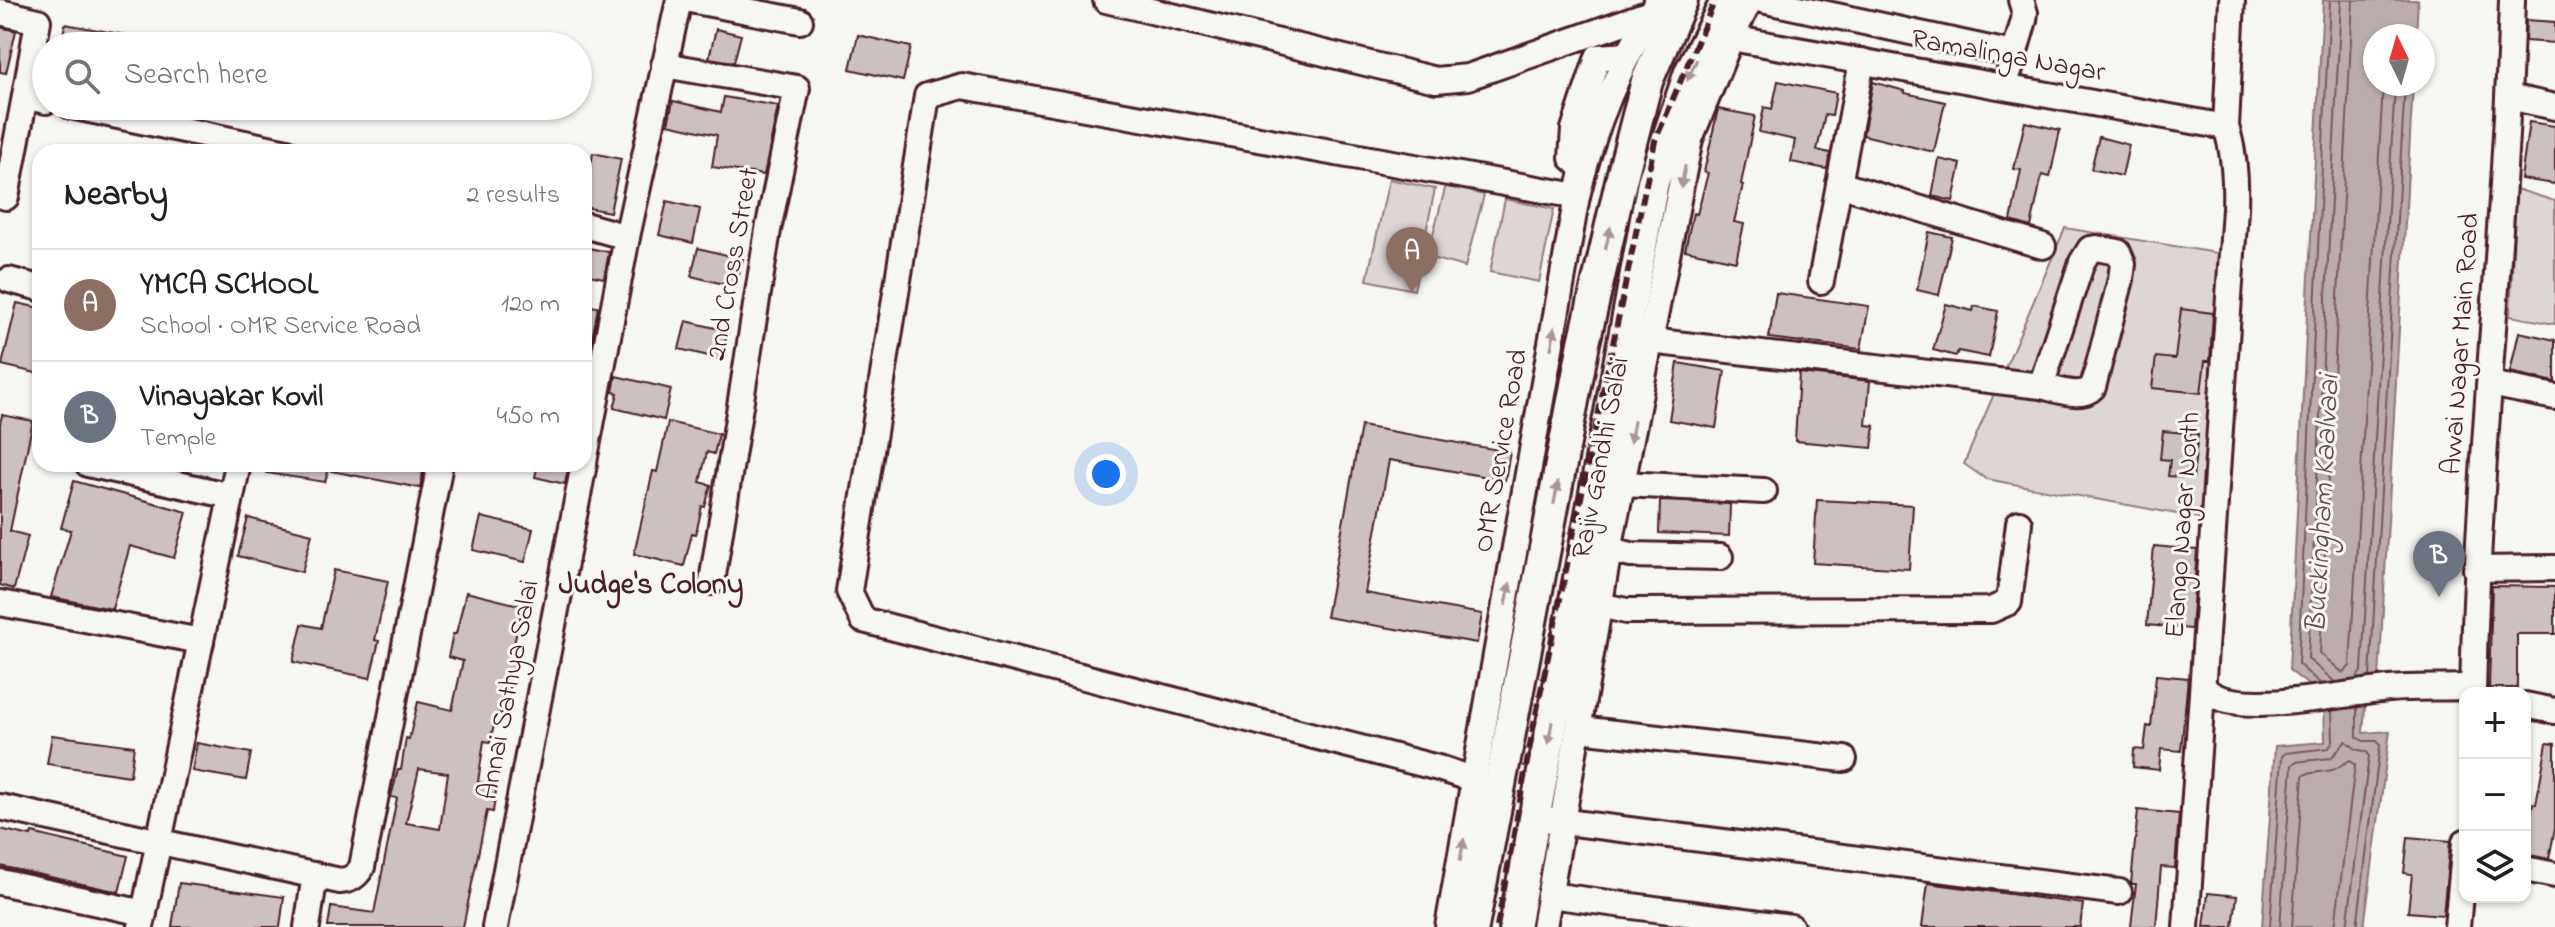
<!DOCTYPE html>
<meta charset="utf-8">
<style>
body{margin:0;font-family:"Indie Flower",sans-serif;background:#f6f6f6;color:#202124}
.controls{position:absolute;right:24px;bottom:24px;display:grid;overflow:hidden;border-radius:16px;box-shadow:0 2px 6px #0004}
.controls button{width:72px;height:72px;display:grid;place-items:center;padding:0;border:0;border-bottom:2px solid #e0e0e0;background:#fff;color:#202124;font:40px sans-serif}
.compass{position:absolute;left:2363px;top:24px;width:72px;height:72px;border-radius:50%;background:#fff;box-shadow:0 2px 6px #0004;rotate:355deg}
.you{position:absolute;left:1106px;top:474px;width:28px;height:28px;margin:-20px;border:6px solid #fff;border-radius:50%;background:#1a73e8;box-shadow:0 0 0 12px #1a73e833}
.badge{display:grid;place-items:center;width:52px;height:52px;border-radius:50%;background:#0f766e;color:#fff;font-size:26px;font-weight:700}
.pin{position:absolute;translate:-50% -66px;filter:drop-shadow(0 2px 4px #0008)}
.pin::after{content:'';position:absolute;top:42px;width:28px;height:24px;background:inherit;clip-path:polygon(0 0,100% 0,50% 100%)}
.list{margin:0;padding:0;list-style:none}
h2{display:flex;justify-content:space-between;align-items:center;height:104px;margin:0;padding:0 32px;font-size:34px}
h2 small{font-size:26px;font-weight:400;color:#757577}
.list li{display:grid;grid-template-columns:52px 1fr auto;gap:24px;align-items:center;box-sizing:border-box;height:112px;padding:0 32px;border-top:2px solid #e0e0e0}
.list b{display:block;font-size:30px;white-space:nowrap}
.list p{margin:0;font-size:26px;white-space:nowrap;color:#757577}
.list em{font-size:26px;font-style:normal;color:#757577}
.icon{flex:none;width:44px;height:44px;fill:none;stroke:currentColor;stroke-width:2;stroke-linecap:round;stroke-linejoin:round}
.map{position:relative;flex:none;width:2555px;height:927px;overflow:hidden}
.search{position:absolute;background:#fff;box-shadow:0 2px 6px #0004;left:32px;top:32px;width:560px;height:88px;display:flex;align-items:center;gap:20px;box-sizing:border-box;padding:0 28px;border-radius:44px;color:#757577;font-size:30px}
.panel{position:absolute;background:#fff;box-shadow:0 2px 6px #0004;left:32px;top:144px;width:560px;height:328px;border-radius:24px}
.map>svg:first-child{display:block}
.green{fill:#ddd6d5;stroke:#947a80;stroke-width:2}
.water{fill:#bbadae;stroke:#8e747a;stroke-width:2}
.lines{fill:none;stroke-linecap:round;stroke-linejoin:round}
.shore{stroke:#77585f;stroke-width:2}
.building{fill:#ccc1c0;stroke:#4a1f2b;stroke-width:2;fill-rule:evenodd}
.minor-casing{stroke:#4a1f2b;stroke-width:30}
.major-casing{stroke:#4a1f2b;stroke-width:36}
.minor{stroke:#f6f6f2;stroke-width:24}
.major{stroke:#f6f6f2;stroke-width:30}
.rail{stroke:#4a1f2b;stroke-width:6;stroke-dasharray:12 6;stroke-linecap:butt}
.oneway{fill:#a99598}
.labels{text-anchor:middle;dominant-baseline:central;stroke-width:6;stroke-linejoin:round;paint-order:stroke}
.street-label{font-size:28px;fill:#4a1f2b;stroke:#f6f6f2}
.water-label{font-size:30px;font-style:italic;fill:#6c4a52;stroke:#f6f6f2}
.neighbourhood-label{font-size:30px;font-weight:bold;fill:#4a1f2b;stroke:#f6f6f2}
</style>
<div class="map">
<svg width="2555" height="927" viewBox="0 0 2555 927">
<rect width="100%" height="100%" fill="#f6f6f2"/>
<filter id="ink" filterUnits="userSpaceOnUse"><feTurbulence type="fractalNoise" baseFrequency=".0125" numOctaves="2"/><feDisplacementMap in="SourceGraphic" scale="16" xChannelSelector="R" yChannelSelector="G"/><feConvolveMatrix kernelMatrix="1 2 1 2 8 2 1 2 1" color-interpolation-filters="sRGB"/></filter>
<g filter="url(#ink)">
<!-- green -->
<g class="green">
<polygon points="1389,179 1435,189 1414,290 1367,280"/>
<polygon points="1446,185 1484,195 1465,267 1427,257"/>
<polygon points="2516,189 2555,201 2555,324 2510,316"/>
<polygon points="1505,199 1554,209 1539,282 1490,272"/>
<polygon points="2065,228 2235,256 2221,522 1986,479 1964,464"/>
</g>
<!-- water -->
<polygon class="water" points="2323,0 2418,0 2416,36 2375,36 2375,84 2413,84 2379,678 2366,694 2363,733 2390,731 2364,927 2262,927 2275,746 2325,742 2324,697 2289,670"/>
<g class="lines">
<!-- shore -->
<g class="shore">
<polyline points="2353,0 2320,653 2343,673 2350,666 2383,84"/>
<polyline points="2370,677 2405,84"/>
<polyline points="2356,679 2362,670 2395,84"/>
<polyline points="2335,682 2308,659 2341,0"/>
<polyline points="2321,684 2298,664 2330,0"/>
<polyline points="2270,927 2282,756 2286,753 2329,748 2333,741 2332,711"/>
<polyline points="2280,927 2292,765 2295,762 2331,758 2346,741 2356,749 2367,752 2369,756 2347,927"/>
<polyline points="2292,927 2303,776 2306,774 2333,770 2350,760 2355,765 2335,927"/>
<polyline points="2357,927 2380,745 2377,741 2363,741 2357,737 2357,707"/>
</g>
</g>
<!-- building -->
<g class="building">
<polygon points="2526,20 2555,22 2555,43 2525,41"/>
<polygon points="65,24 142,38 141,46 61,46"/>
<polygon points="0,27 16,31 6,73 0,72"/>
<polygon points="716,29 741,35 734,62 709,58"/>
<polygon points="858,35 911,47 903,81 850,69"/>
<polygon points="1778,81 1836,93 1832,116 1825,115 1817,150 1830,153 1827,169 1791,162 1795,140 1759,132 1764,107 1772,109"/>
<polygon points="1873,82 1905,91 1905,93 1945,102 1934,152 1863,135"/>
<polygon points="724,97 778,106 764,175 712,167 717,135 668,124 673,101 721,112"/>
<polygon points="1718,109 1755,116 1741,184 1743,185 1734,222 1744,224 1736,261 1685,250 1693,213 1697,214 1708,173 1704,172"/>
<polygon points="2025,122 2060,130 2050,177 2042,175 2031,227 2011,221 2021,170 2014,169"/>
<polygon points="2529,122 2555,126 2555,184 2521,179"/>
<polygon points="2099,137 2129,145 2122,176 2091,169"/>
<polygon points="593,153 621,159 610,212 584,207"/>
<polygon points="1939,159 1961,164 1953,201 1932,196"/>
<polygon points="667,201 700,209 693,243 659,235"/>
<polygon points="1929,232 1952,237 1939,295 1917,290"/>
<polygon points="584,247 609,252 604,278 584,274"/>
<polygon points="698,248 743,259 736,287 691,276"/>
<polygon points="1776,293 1869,306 1861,349 1769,338"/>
<polygon points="17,303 40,308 40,374 2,365"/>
<polygon points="1946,304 1973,311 1974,306 1998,311 1989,357 1958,351 1956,356 1933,350"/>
<polygon points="590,306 598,307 584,382 584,340"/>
<polygon points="2181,309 2213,313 2210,361 2205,361 2201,393 2152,388 2156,357 2175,359"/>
<polygon points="686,321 728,331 721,359 679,349"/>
<polygon points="2519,332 2555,340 2555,382 2510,372"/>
<polygon points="1678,363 1725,371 1716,428 1669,420"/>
<polygon points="1799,373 1870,381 1866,425 1875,426 1872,448 1795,441"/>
<polygon points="616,376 671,389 664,420 614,408 618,393 613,392"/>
<polygon points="2,415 33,421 10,531 28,536 14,589 0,585 0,424"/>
<polygon points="668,422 719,434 714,454 707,452 700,482 711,485 705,507 702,506 696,534 692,533 684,566 634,554 653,471 657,472"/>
<polygon points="1361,426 1510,452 1505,480 1389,460 1365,593 1482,614 1477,643 1326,617"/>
<polygon points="2163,431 2198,434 2193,478 2168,476 2170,460 2160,459"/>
<polygon points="266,464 330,464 325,482 266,473"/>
<polygon points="331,464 392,464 391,466 423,472 420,488 331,471"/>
<polygon points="538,464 569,464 565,484 535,477"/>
<polygon points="74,481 187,512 174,558 130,546 112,609 51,597 71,530 61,528"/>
<polygon points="1817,500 1913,505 1909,569 1813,563"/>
<polygon points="1660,501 1730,504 1729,536 1659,533"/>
<polygon points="481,517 533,529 525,562 473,550"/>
<polygon points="248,518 312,534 302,572 238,556"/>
<polygon points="2154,546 2197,550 2191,629 2147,625"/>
<polygon points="334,570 388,581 375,640 379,641 370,678 293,662 302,624 321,628"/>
<polygon points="2492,586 2555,587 2555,634 2517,634 2517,688 2489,688"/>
<path d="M466 592 523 606 513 648 518 649 503 714 497 713 490 742 484 741 478 782 497 784 493 812 487 811 463 927H328L331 907 374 913 397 798 391 797 398 770H401L406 738 409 739 418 702 452 710 463 661 448 657 453 634H456ZM419 769 448 773 440 829 406 823Z"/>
<polygon points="2156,675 2188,678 2181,751 2161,749 2159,770 2133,767 2134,749 2144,750 2147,726 2151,727"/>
<polygon points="52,735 134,746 130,776 47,764"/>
<polygon points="197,743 251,753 246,780 192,771"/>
<polygon points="2547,743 2555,744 2555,828 2549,859 2525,854 2533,803 2536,804"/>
<polygon points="2138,810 2179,814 2175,868 2161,867 2156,927 2131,926 2136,884 2131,884"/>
<polygon points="0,829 31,836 32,833 128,856 119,892 0,866"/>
<polygon points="2408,837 2450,841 2443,915 2408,912 2412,874 2404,873"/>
<polygon points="179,883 284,897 280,927 172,927"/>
<polygon points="1928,883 2083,904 2080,927 1922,927"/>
<polygon points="2208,893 2237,896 2233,927 2204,927"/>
</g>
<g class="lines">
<!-- minor casing -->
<g class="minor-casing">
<g id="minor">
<polyline points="690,0 800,21"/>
<polyline points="1106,0 1436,80 1468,77 1650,13"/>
<polyline points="1762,0 2013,54"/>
<polyline points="0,12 38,21 25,96 46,101"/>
<polyline points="1731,38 2226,127"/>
<polyline points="664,65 797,88 768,230 712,582"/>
<polyline points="2010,69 2024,20 2025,13 2021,0"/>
<polyline points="2509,97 2555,107"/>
<polyline points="71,106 287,152"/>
<polyline points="1584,169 1572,158 1574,129 1598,57 1628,55"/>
<polyline points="1839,184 2043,246"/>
<polyline points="0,195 6,197 25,96"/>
<polyline points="584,225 627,237"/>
<polyline points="9,280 40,288"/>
<polyline points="1821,281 1862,61"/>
<path d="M1650 341 2041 386 2082 262 2090 249 2096 248 2118 252 2123 264 2121 279 2093 387C2081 400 2056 389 2041 386"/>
<polyline points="2490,384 2555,397"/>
<polyline points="584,462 627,237 679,0"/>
<polyline points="88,464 231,496"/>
<polyline points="1623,484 1764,491"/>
<polyline points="1609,550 1631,555 1720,557"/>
<polyline points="2476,569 2555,568"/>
<polyline points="0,603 201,641"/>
<polyline points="1600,605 1626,611 1991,610 2009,602 2019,523"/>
<path d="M2204 687C2225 720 2351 692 2389 689 2413 687 2438 688 2463 687L2470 693"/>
<path d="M2473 693C2478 462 2505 231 2512 0"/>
<polyline points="2525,705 2555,711"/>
<polyline points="1579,729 1844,759"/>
<polyline points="1475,780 1442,769 863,620 849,591 927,96 962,86 1577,196"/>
<path d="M0 807 340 881C350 880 356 877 362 867L440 464"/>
<polyline points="1550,820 2119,892"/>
<polyline points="2525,869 2555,875"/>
<polyline points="0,882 144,913"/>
<polyline points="1549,895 1791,927"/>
<polyline points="141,927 238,464"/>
<polyline points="307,927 315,875"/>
<polyline points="495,927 584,464"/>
<path d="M1448 927 1577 196C1594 124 1620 64 1658 0"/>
<polyline points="1544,927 1609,550 1690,139 1731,38 1750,0"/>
<path d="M2186 927 2235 209C2236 181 2235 154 2226 127L2232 0"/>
<polyline points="2457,927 2465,842"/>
</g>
</g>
<!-- major casing -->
<g class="major-casing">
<g id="major">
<polyline points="1473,927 1584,343 1622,177 1647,81 1682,0"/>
<polyline points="1514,927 1653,182 1690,72 1727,0"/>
</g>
</g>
<!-- minor -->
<use href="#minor" class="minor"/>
<!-- major -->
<use href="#major" class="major"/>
<!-- rail -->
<polyline class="rail" points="1497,927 1533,729 1655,141 1715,0"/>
</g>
<!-- one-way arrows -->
<defs><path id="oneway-solid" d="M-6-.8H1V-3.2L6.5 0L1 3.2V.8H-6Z" transform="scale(2)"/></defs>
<g class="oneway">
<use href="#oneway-solid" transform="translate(1692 70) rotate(114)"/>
<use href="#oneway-solid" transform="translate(1683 177) rotate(101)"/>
<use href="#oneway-solid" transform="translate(1608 238) rotate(-77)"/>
<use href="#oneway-solid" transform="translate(1553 338) rotate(-80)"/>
<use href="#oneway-solid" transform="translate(1632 432) rotate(101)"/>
<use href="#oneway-solid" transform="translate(1556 493) rotate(-79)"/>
<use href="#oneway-solid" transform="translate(1508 594) rotate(-80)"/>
<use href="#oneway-solid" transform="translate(1550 733) rotate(100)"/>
<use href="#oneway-solid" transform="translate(1462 850) rotate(-80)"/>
</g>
</g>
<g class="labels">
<!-- street labels -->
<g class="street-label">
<text transform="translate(2008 57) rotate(10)">Ramalinga Nagar</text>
<text transform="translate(734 264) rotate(-80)">2nd Cross Street</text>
<text transform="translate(2462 344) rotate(-86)">Avvai Nagar Main Road</text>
<text transform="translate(1502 451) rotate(-80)">OMR Service Road</text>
<text transform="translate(1602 458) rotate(-79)">Rajiv Gandhi Salai</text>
<text transform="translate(2184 525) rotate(-86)">Elango Nagar North</text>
<text transform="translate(510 690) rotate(-79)">Annai Sathya Salai</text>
</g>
<!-- water labels -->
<g class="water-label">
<text transform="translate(2324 504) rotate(-87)">Buckingham Kaalvaai</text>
</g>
<!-- neighbourhood labels -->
<g class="neighbourhood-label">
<text x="651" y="586">Judge's Colony</text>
</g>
</g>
</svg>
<div class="controls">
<button>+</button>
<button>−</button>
<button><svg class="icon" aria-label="layers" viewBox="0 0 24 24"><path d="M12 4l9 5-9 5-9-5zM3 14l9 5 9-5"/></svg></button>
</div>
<svg class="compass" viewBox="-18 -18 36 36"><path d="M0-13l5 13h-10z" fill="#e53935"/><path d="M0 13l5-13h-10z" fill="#757577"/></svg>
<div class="you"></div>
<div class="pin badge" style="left:1412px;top:293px;background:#8d6e63">A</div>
<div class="pin badge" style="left:2439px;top:597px;background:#6b7280">B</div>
<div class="search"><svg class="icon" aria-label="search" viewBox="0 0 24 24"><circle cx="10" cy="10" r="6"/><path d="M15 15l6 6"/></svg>Search here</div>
<section class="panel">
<h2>Nearby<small>2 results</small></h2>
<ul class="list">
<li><span class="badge" style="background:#8d6e63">A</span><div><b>YMCA SCHOOL</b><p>School · OMR Service Road</p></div><em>120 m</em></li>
<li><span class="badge" style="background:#6b7280">B</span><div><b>Vinayakar Kovil</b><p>Temple</p></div><em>450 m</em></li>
</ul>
</section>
</div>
